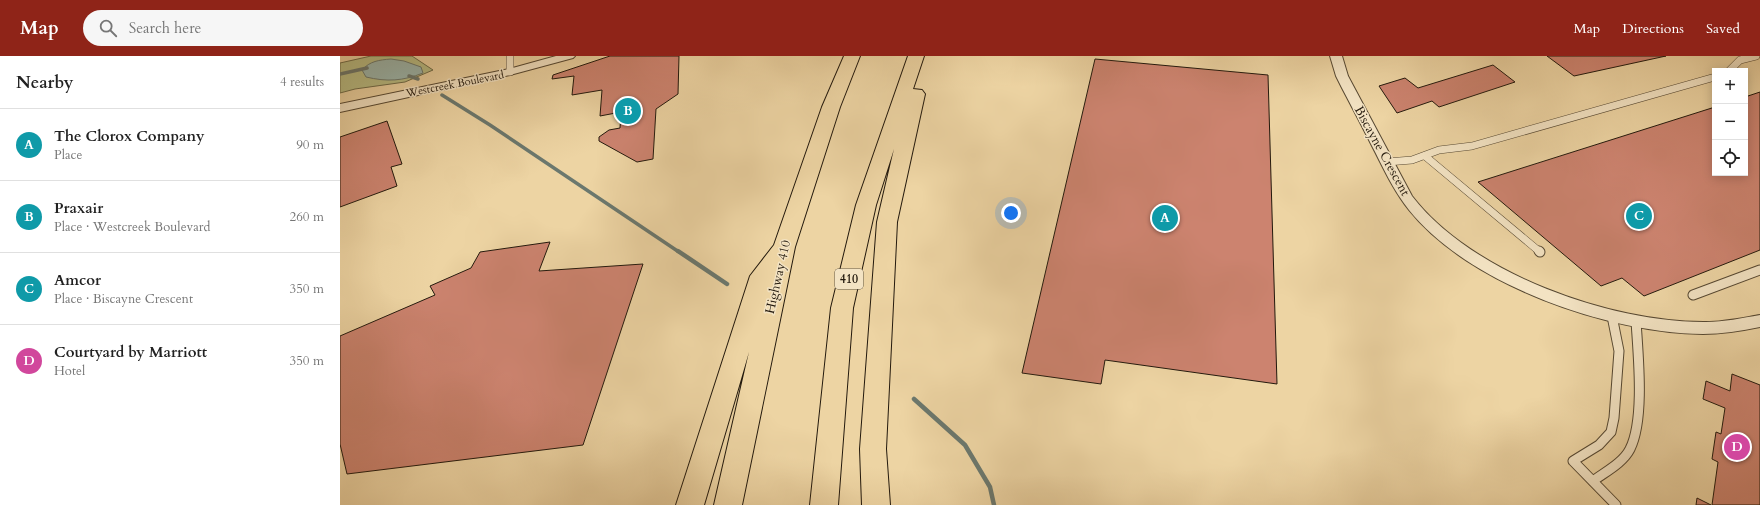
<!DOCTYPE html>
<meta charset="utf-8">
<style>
body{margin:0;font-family:Cardo,serif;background:#f6f6f6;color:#222}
.controls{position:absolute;right:12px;top:12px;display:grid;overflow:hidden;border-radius:0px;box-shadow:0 2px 10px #0003}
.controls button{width:36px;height:36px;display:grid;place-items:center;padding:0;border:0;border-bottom:1px solid #e0e0e0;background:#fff;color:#222;font:20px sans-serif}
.you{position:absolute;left:671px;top:157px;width:14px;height:14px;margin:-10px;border:3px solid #fff;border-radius:50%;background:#1a73e8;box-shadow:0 0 0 6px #1a73e833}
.badge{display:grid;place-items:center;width:26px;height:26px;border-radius:50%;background:#8f2418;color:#fff;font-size:13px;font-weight:700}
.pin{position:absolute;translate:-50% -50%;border:2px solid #fff;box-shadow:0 1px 4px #0006}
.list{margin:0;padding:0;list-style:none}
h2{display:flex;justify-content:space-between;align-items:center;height:52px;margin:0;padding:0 16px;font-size:17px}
h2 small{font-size:13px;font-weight:400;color:#767676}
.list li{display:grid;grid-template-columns:26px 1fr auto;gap:12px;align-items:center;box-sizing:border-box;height:72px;padding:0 16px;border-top:1px solid #e0e0e0}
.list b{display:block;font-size:15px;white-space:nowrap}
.list p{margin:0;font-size:13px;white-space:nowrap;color:#767676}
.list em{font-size:13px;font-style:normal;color:#767676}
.icon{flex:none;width:22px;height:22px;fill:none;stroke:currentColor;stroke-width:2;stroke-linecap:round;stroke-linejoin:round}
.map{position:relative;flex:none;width:1420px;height:449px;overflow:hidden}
header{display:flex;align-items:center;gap:24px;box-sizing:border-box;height:56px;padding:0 20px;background:#8f2418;color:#fff}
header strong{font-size:19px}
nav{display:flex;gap:22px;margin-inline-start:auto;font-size:14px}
.search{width:280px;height:36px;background:#f6f6f6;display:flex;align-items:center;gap:10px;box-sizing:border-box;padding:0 14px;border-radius:22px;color:#767676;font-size:15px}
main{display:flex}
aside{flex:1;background:#fff}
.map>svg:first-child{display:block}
.green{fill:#b8bd85;stroke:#6e6b49}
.water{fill:#9bb7ae;stroke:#6b786e}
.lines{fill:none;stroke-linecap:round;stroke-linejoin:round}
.stream-far1{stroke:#6b786e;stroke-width:3.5}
.stream{stroke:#6b786e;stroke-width:4.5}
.building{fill:#cc836f;stroke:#23190d}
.lane-far1-casing{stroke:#564832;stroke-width:8}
.lane-casing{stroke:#564832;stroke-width:11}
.street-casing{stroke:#564832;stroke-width:2}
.highway-casing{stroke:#23190d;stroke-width:2}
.lane-far1{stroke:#f3e3c3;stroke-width:7}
.lane{stroke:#f3e3c3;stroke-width:9}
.street{fill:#f3e3c3;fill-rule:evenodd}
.highway{fill:#edd4a3;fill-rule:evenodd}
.labels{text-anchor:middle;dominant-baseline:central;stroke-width:3;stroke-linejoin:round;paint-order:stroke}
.far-street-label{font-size:11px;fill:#23190d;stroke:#f3e3c3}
.shield{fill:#f3e3c3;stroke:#615644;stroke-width:1}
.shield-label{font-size:12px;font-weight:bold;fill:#23190d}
.street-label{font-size:13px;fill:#23190d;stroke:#f3e3c3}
</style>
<header>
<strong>Map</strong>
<div class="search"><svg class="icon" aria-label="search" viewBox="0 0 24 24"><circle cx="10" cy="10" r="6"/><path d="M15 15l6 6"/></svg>Search here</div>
<nav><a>Map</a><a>Directions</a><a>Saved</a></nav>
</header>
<main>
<aside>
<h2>Nearby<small>4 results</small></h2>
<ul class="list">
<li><span class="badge" style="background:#0f9aa8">A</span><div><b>The Clorox Company</b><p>Place</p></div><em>90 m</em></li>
<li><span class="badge" style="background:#0f9aa8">B</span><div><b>Praxair</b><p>Place · Westcreek Boulevard</p></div><em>260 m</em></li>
<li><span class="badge" style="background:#0f9aa8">C</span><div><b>Amcor</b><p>Place · Biscayne Crescent</p></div><em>350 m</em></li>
<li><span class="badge" style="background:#d1479c">D</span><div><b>Courtyard by Marriott</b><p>Hotel</p></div><em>350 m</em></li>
</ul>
</aside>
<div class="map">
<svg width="1420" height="449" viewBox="0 0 1420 449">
<rect width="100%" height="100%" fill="#edd4a3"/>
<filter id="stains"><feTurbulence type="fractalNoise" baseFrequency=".005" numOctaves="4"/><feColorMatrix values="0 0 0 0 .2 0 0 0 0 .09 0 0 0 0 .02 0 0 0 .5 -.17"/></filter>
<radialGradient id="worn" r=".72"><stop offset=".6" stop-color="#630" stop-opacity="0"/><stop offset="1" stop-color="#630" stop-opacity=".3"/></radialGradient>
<!-- green -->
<polygon class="green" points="31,0 72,0 93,14 65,26 15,33 0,37 0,7"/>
<!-- water -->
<path class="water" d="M51 3 64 5 81 11 83 17C63 25 47 26 26 21L22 14C30 5 39 4 51 3Z"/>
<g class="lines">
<!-- stream-far1 -->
<g class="stream-far1">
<polyline points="0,18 27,12"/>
<polyline points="69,20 78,23"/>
<polyline points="102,39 150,69 339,196"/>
</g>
<!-- stream -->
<g class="stream">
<polyline points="338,195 387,228"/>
<polyline points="574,343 625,389 650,431 654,449"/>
</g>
</g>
<!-- building -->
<g class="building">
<polygon points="270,0 339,0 338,38 316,53 313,103 297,106 259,85 259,81 269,74 280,72 281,56 260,60 262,34 232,39 234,20 212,23 213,19"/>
<polygon points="1207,0 1326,0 1234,20"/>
<polygon points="755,3 928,19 937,328 765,304 761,328 682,317"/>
<polygon points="1153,9 1175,26 1099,51 1092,45 1057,57 1039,30 1065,22 1078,32"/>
<polygon points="1420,36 1420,194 1304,240 1282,222 1261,230 1138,126 1375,51 1375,117 1405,117 1405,41"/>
<polygon points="47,65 62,108 51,111 57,130 0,151 0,81"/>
<polygon points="210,186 199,215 303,208 243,389 7,418 0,388 0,280 95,239 90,230 131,212 140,196"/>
<polygon points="1392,318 1420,329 1420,449 1372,449 1378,406 1372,403 1376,376 1381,378 1385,352 1363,343 1366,325 1390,335"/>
<polygon points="1357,442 1371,449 1356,449"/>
</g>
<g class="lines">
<!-- lane-far1 casing -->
<g class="lane-far1-casing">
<g id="lane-far1">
<polyline points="170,0 170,16"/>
<polyline points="1389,15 1400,4 1416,0"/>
<polyline points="1085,100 1200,196"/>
<polyline points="1047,106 1072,104 1099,94 1132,90 1375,21"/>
</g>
</g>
<!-- lane casing -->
<g class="lane-casing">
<g id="lane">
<polyline points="1199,195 1200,196"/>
<polyline points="1353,239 1420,214"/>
<polyline points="1272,260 1279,295 1274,362 1271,376 1259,389 1233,405 1276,449"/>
<path d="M1253 425C1265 416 1283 407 1290 393 1305 363 1298 298 1296 265"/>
</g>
</g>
<!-- street casing -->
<g class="street-casing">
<g id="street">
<polygon points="216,0 235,0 233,2 170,19 0,56 0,48 169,13"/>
<path d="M990 0H1002L1008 20 1072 140C1131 217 1270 267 1366 266 1384 266 1402 262 1420 259V271C1401 275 1382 278 1363 278 1269 277 1129 229 1069 154 1053 134 1043 111 1031 88 1022 70 1012 51 1002 32L996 20Z"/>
</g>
</g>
<!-- highway casing -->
<g class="highway-casing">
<g id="highway">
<polygon points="504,0 520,0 500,51 455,191 402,449 374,449 409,296 364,449 336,449 410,220 434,189 482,51"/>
<polygon points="568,0 584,0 573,33 582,34 585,38 557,166 546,393 550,449 522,449 520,393 537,166 554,93 536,149 513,252 498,449 470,449 491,252 516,149"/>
</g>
</g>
<!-- lane-far1 -->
<use href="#lane-far1" class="lane-far1"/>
<!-- lane -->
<use href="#lane" class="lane"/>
<!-- street -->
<use href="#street" class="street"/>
<!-- highway -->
<use href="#highway" class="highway"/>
</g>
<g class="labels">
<!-- far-street labels -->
<g class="far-street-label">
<text transform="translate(115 28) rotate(-11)">Westcreek Boulevard</text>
</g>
<!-- shield labels -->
<rect class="shield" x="495" y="213" width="28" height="20" rx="3"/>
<g class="shield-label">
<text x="509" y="223">410</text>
</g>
<!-- street labels -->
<g class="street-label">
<text transform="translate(1042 95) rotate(61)">Biscayne Crescent</text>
<text transform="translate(438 221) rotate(-77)">Highway 410</text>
</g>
</g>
<rect width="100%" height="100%" filter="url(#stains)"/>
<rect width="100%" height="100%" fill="url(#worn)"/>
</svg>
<div class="controls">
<button>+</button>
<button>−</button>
<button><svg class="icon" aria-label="locate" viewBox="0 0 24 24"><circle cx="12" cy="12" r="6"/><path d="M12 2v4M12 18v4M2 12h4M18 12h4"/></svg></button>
</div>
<div class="you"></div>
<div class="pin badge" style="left:825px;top:162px;background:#0f9aa8">A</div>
<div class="pin badge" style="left:288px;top:55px;background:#0f9aa8">B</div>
<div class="pin badge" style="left:1299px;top:160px;background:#0f9aa8">C</div>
<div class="pin badge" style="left:1397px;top:391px;background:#d1479c">D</div>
</div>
</main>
